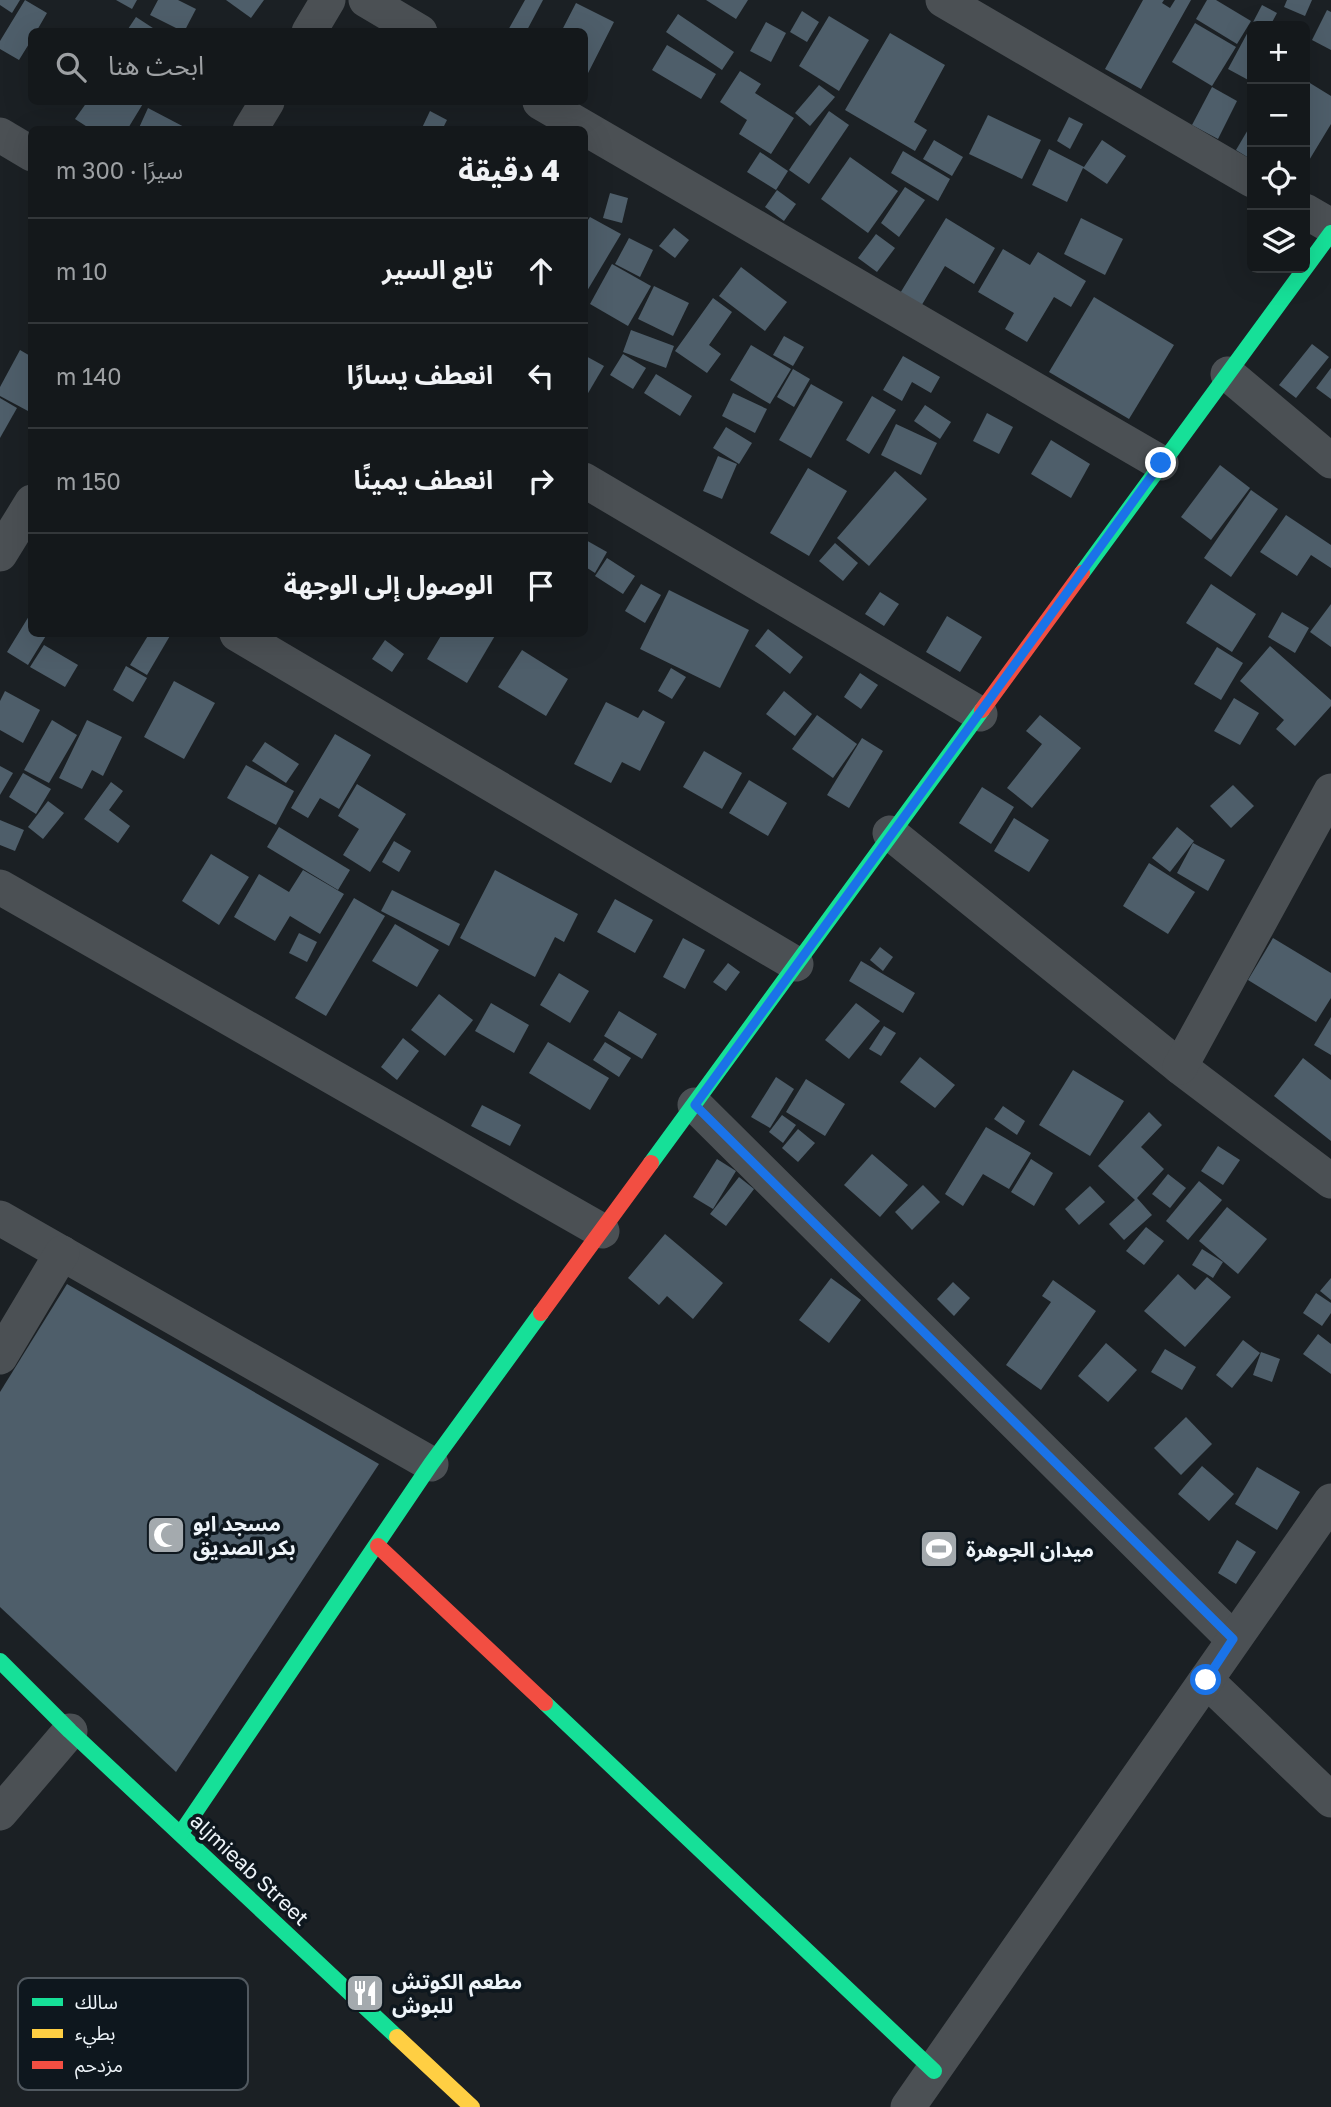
<!DOCTYPE html>
<html lang="ar">
<meta charset="utf-8">
<style>
body{margin:0;font-family:"Golos Text","Noto Sans Arabic",sans-serif;background:#212528;color:#f1f3f6;direction:rtl}
.controls{position:absolute;right:21px;top:21px;display:grid;overflow:hidden;border-radius:10px;box-shadow:0 7px 28px #0002}
.controls button{width:63px;height:63px;display:grid;place-items:center;padding:0;border:0;border-bottom:2px solid #33373a;background:#14181b;color:#f1f3f6;font:35px sans-serif}
.stop{position:absolute;width:21px;height:21px;margin:-16px;border:5px solid #1a73e8;border-radius:50%;background:#fff}
.stop.end{background:#1a73e8;border-color:#fff;box-shadow:0 2px 7px #0008}
.list{margin:0;padding:0;list-style:none}
h2{display:flex;justify-content:space-between;align-items:center;height:91px;margin:0;padding:0 28px;font-size:30px}
h2 small{font-size:23px;font-weight:400;color:#9da0a3}
.list li{display:grid;grid-template-columns:46px 1fr auto;gap:21px;align-items:center;box-sizing:border-box;height:105px;padding:0 28px;border-top:2px solid #33373a}
.list b{display:block;font-size:26px;white-space:nowrap}
.list em{font-size:23px;font-style:normal;color:#9da0a3}
.icon{flex:none;width:38px;height:38px;fill:none;stroke:currentColor;stroke-width:2;stroke-linecap:round;stroke-linejoin:round}
.map{position:relative;flex:none;width:1331px;height:2107px;overflow:hidden;direction:ltr}
.search{position:absolute;background:#14181b;box-shadow:0 7px 28px #0002;left:28px;top:28px;width:560px;height:77px;display:flex;align-items:center;gap:18px;box-sizing:border-box;padding:0 24px;border-radius:10px;color:#9da0a3;font-size:26px}
.panel{position:absolute;background:#14181b;box-shadow:0 7px 28px #0002;left:28px;top:126px;width:560px;height:511px;border-radius:10px;direction:rtl}
.map>svg:first-child{display:block}
.building{fill:#4e5e6a}
.lines{fill:none;stroke-linecap:round;stroke-linejoin:round}
.street{stroke:#4b5054;stroke-width:35}
.fast{stroke:#16e098;stroke-width:16}
.slow{stroke:#ffcf43;stroke-width:16}
.jam{stroke:#f24e42;stroke-width:16}
.route{stroke:#1a73e8;stroke-width:9}
.labels{text-anchor:middle;dominant-baseline:central;stroke-width:7;stroke-linejoin:round;paint-order:stroke}
.poi-label{font-size:21px;font-weight:bold;fill:#eef4f9;stroke:#0e171e;text-anchor:start}
.street-label{font-size:21px;fill:#eef4f9;stroke:#0e171e}
.key{fill:#0e171e;stroke:#515960;stroke-width:2}
.key-label{font-size:19px;fill:#eef4f9}
</style>
<div class="map">
<svg width="1331" height="2107" viewBox="0 0 1331 2107">
<rect width="100%" height="100%" fill="#1b2024"/>
<!-- building -->
<g class="building">
<polygon points="0,0 20,0 12,13 0,5"/>
<polygon points="25,0 47,13 36,32 32,32 32,39 19,60 0,49 0,41"/>
<polygon points="116,0 137,0 132,9"/>
<polygon points="158,0 178,0 196,9 184,32 150,15"/>
<polygon points="226,0 264,0 251,18"/>
<polygon points="525,0 543,0 526,32 507,32"/>
<polygon points="706,0 748,0 736,19"/>
<polygon points="1143,0 1164,0 1162,3 1170,8 1175,0 1191,0 1141,89 1105,69"/>
<polygon points="1207,0 1216,0 1251,21 1237,44 1196,19"/>
<polygon points="1287,0 1312,0 1305,16 1284,7"/>
<polygon points="576,3 614,22 584,81 584,32 561,32"/>
<polygon points="1262,5 1277,13 1270,26 1251,26"/>
<polygon points="1327,10 1331,12 1331,50 1312,40"/>
<polygon points="802,11 819,22 807,42 790,32"/>
<polygon points="678,14 734,52 722,70 666,32"/>
<polygon points="829,16 869,40 839,91 799,66"/>
<polygon points="136,17 159,32 126,32"/>
<polygon points="766,22 786,33 771,62 750,51"/>
<polygon points="1195,23 1236,47 1212,86 1172,62"/>
<polygon points="1249,30 1252,32 1252,82 1228,69"/>
<polygon points="890,33 945,65 914,122 927,130 915,151 845,110"/>
<polygon points="667,45 716,74 701,99 652,70"/>
<polygon points="740,71 761,84 755,93 794,118 771,154 739,134 747,120 720,102"/>
<polygon points="1305,80 1331,96 1331,124 1305,167"/>
<polygon points="819,85 835,97 810,126 795,113"/>
<polygon points="1212,87 1237,101 1218,139 1192,125"/>
<polygon points="87,102 144,102 127,130 92,130 75,119"/>
<polygon points="148,108 190,130 138,130"/>
<polygon points="430,111 447,120 442,130 421,130"/>
<polygon points="829,111 849,125 809,184 789,170"/>
<polygon points="988,115 1041,140 1022,179 969,154"/>
<polygon points="1069,117 1083,124 1070,149 1057,141"/>
<polygon points="1249,128 1252,130 1252,160 1236,150"/>
<polygon points="934,140 963,157 952,176 923,159"/>
<polygon points="1102,140 1126,156 1107,184 1083,168 1067,202 1032,185 1049,149 1084,167"/>
<polygon points="903,151 950,179 938,201 891,173"/>
<polygon points="760,152 788,171 776,190 747,172"/>
<polygon points="850,157 898,191 868,233 821,199"/>
<polygon points="905,187 925,200 899,237 881,223"/>
<polygon points="777,190 796,204 784,221 765,207"/>
<polygon points="610,193 628,198 622,223 603,218"/>
<polygon points="590,217 621,234 584,296 584,226"/>
<polygon points="946,218 995,248 974,284 945,266 920,308 899,295"/>
<polygon points="1081,218 1123,239 1105,275 1064,254"/>
<polygon points="674,228 689,240 675,258 659,246"/>
<polygon points="876,234 895,248 877,272 858,258"/>
<polygon points="629,238 653,250 640,277 615,264"/>
<polygon points="1003,249 1030,265 1038,252 1086,281 1071,307 1054,297 1027,342 1005,329 1014,313 978,292"/>
<polygon points="612,264 651,286 628,326 590,304"/>
<polygon points="741,267 787,302 765,331 719,296"/>
<polygon points="654,286 689,303 673,336 638,319"/>
<polygon points="1094,297 1174,345 1129,419 1049,372"/>
<polygon points="713,298 732,312 709,345 721,354 707,373 675,351"/>
<polygon points="631,330 674,346 666,368 623,352"/>
<polygon points="784,336 804,347 793,366 773,355"/>
<polygon points="1312,344 1329,357 1296,398 1279,385"/>
<polygon points="751,345 791,369 770,404 730,380"/>
<polygon points="20,350 32,357 32,405 28,411 0,396 0,387"/>
<polygon points="623,354 646,368 633,389 610,375"/>
<polygon points="584,355 604,366 584,400"/>
<polygon points="903,356 940,377 931,393 912,382 902,401 883,390"/>
<polygon points="1331,368 1331,399 1316,388"/>
<polygon points="793,369 810,379 794,407 777,397"/>
<polygon points="656,374 692,396 680,416 644,393"/>
<polygon points="811,384 843,402 811,458 779,440"/>
<polygon points="733,393 767,409 755,433 722,416"/>
<polygon points="872,396 896,410 869,454 846,440"/>
<polygon points="0,398 17,408 0,438"/>
<polygon points="925,405 951,422 940,439 914,421"/>
<polygon points="987,413 1013,427 999,454 973,441"/>
<polygon points="896,424 937,443 921,475 881,455"/>
<polygon points="726,427 752,443 739,464 713,448"/>
<polygon points="1051,440 1090,464 1071,498 1031,474"/>
<polygon points="718,456 737,464 722,499 703,491"/>
<polygon points="1220,465 1250,488 1211,540 1181,517"/>
<polygon points="808,468 847,491 809,556 770,533"/>
<polygon points="895,471 927,499 869,566 837,538"/>
<polygon points="1251,490 1278,509 1231,577 1204,558"/>
<polygon points="1286,515 1331,545 1331,568 1311,555 1297,576 1260,552"/>
<polygon points="584,539 607,552 595,573 584,566"/>
<polygon points="835,543 858,563 843,581 819,561"/>
<polygon points="607,558 635,576 623,594 595,576"/>
<polygon points="641,584 661,595 645,623 625,611"/>
<polygon points="1211,584 1256,614 1232,652 1186,623"/>
<polygon points="669,590 749,630 720,688 640,649"/>
<polygon points="880,592 899,604 884,626 865,614"/>
<polygon points="1331,604 1331,647 1310,632"/>
<polygon points="1282,612 1309,628 1295,653 1268,637"/>
<polygon points="29,616 32,634 47,634 28,665 7,652"/>
<polygon points="947,616 982,637 960,672 926,652"/>
<polygon points="768,629 803,657 790,674 755,646"/>
<polygon points="149,634 171,634 147,675 130,665"/>
<polygon points="442,634 496,634 467,683 427,659"/>
<polygon points="385,640 404,654 392,672 372,659"/>
<polygon points="44,645 78,665 65,687 30,667"/>
<polygon points="1270,646 1331,700 1331,706 1295,746 1276,729 1284,720 1240,681"/>
<polygon points="1217,647 1243,663 1221,700 1194,684"/>
<polygon points="522,650 568,679 546,716 498,687"/>
<polygon points="126,666 147,678 133,702 113,690"/>
<polygon points="671,668 686,677 672,699 658,691"/>
<polygon points="860,673 878,685 861,709 844,697"/>
<polygon points="174,681 215,703 184,759 144,737"/>
<polygon points="5,691 40,710 23,743 0,730 0,701"/>
<polygon points="784,691 812,714 795,736 766,714"/>
<polygon points="1234,698 1259,713 1240,745 1214,731"/>
<polygon points="606,702 638,718 643,710 665,722 640,771 622,762 611,783 574,764"/>
<polygon points="817,715 857,744 833,778 792,749"/>
<polygon points="1040,715 1081,748 1032,808 1007,788 1042,744 1026,731"/>
<polygon points="52,720 77,735 49,783 24,770"/>
<polygon points="87,720 122,737 103,776 92,770 82,789 59,778"/>
<polygon points="335,734 371,755 339,809 320,798 308,818 291,808"/>
<polygon points="862,738 883,751 849,808 827,795"/>
<polygon points="265,742 299,764 286,783 252,761"/>
<polygon points="704,751 742,773 722,809 683,787"/>
<polygon points="246,765 294,791 276,825 227,798"/>
<polygon points="0,766 13,773 0,795"/>
<polygon points="23,773 51,789 36,814 9,797"/>
<polygon points="749,780 787,803 768,836 729,813"/>
<polygon points="111,782 123,791 109,810 130,826 118,843 84,819"/>
<polygon points="357,784 406,814 370,872 343,855 359,829 338,816"/>
<polygon points="1233,785 1254,806 1231,828 1210,806"/>
<polygon points="982,787 1014,807 991,844 959,823"/>
<polygon points="48,801 64,813 43,839 28,827"/>
<polygon points="1014,818 1049,840 1029,872 994,851"/>
<polygon points="0,820 24,830 15,851 0,845"/>
<polygon points="279,827 350,870 338,890 267,847"/>
<polygon points="1177,827 1194,841 1170,872 1152,858"/>
<polygon points="394,841 411,851 399,872 382,862"/>
<polygon points="1193,843 1225,860 1208,891 1177,873"/>
<polygon points="211,854 249,877 219,925 182,901"/>
<polygon points="1149,863 1195,892 1168,934 1123,906"/>
<polygon points="303,870 344,894 320,934 290,916 275,941 234,917 259,874 289,892"/>
<polygon points="495,870 578,914 564,942 555,937 535,977 460,938"/>
<polygon points="392,890 460,924 449,946 381,911"/>
<polygon points="354,898 385,916 326,1016 295,998"/>
<polygon points="615,899 653,920 635,953 597,932"/>
<polygon points="395,924 439,950 417,987 372,961"/>
<polygon points="299,933 317,942 307,962 289,953"/>
<polygon points="683,938 705,950 685,989 663,977"/>
<polygon points="1273,938 1331,973 1331,998 1316,1022 1248,980"/>
<polygon points="880,947 893,957 883,971 870,960"/>
<polygon points="861,961 915,993 903,1013 849,981"/>
<polygon points="728,963 740,972 726,991 713,982"/>
<polygon points="559,973 589,991 570,1023 540,1005"/>
<polygon points="439,994 473,1020 445,1056 411,1030"/>
<polygon points="491,1003 529,1025 514,1053 475,1031"/>
<polygon points="856,1003 880,1021 849,1059 825,1040"/>
<polygon points="619,1011 657,1034 642,1059 604,1036"/>
<polygon points="1331,1017 1331,1055 1314,1045"/>
<polygon points="884,1026 896,1033 881,1056 869,1049"/>
<polygon points="403,1038 419,1051 397,1080 381,1067"/>
<polygon points="548,1042 609,1078 590,1110 529,1073"/>
<polygon points="605,1042 631,1058 619,1077 593,1060"/>
<polygon points="920,1057 955,1085 935,1108 900,1082"/>
<polygon points="1303,1058 1331,1080 1331,1141 1274,1096"/>
<polygon points="1073,1070 1124,1101 1090,1156 1039,1125"/>
<polygon points="776,1077 794,1089 770,1128 751,1117"/>
<polygon points="806,1079 845,1104 825,1136 786,1112"/>
<polygon points="482,1105 521,1125 510,1146 471,1126"/>
<polygon points="1003,1106 1025,1121 1017,1135 994,1119"/>
<polygon points="1149,1112 1162,1125 1141,1147 1164,1169 1137,1198 1152,1215 1124,1240 1109,1224 1135,1200 1098,1166"/>
<polygon points="782,1115 796,1125 783,1143 769,1132"/>
<polygon points="986,1127 1031,1153 1009,1189 983,1174 963,1206 945,1194"/>
<polygon points="798,1129 815,1143 798,1162 782,1148"/>
<polygon points="1218,1146 1240,1160 1223,1185 1201,1171"/>
<polygon points="872,1154 908,1185 880,1217 844,1185"/>
<polygon points="717,1159 736,1171 713,1209 693,1197"/>
<polygon points="1031,1159 1053,1173 1034,1206 1011,1192"/>
<polygon points="1168,1174 1186,1188 1170,1208 1152,1194"/>
<polygon points="739,1177 754,1189 726,1226 710,1214"/>
<polygon points="1199,1181 1222,1200 1188,1240 1166,1221"/>
<polygon points="923,1185 940,1202 912,1230 895,1212"/>
<polygon points="1090,1186 1105,1202 1079,1225 1065,1209"/>
<polygon points="1227,1207 1267,1239 1238,1274 1199,1241"/>
<polygon points="1146,1227 1164,1241 1144,1265 1126,1251"/>
<polygon points="665,1234 723,1283 693,1319 667,1296 659,1305 628,1278"/>
<polygon points="1202,1249 1223,1262 1213,1278 1192,1265"/>
<polygon points="1178,1274 1195,1290 1207,1277 1231,1297 1185,1347 1144,1311"/>
<polygon points="831,1278 861,1300 829,1343 799,1320"/>
<polygon points="1331,1278 1331,1300 1320,1291"/>
<polygon points="1053,1280 1096,1311 1041,1390 1006,1365 1051,1302 1042,1296"/>
<polygon points="953,1282 970,1298 954,1316 937,1299"/>
<polygon points="67,1284 379,1464 176,1772 0,1607 0,1392"/>
<polygon points="1316,1293 1331,1303 1331,1313 1322,1326 1303,1313"/>
<polygon points="1318,1334 1331,1344 1331,1374 1303,1354"/>
<polygon points="1243,1340 1260,1353 1232,1388 1216,1375"/>
<polygon points="1106,1343 1137,1370 1108,1402 1078,1376"/>
<polygon points="1165,1349 1196,1367 1182,1390 1151,1372"/>
<polygon points="1261,1352 1280,1359 1272,1382 1253,1375"/>
<polygon points="1186,1417 1212,1444 1181,1475 1154,1448"/>
<polygon points="1202,1466 1234,1494 1209,1521 1178,1494"/>
<polygon points="1257,1467 1300,1492 1277,1530 1235,1504"/>
<polygon points="1237,1540 1256,1552 1236,1584 1218,1573"/>
</g>
<g class="lines">
<!-- street -->
<g class="street">
<polyline points="366,0 420,32"/>
<polyline points="943,0 1252,180"/>
<polyline points="309,32 328,0"/>
<polyline points="540,102 1161,463"/>
<polyline points="250,130 267,102"/>
<polyline points="0,135 32,154"/>
<polyline points="1305,211 1331,226"/>
<polyline points="1228,374 1331,461"/>
<polyline points="584,480 980,714"/>
<polyline points="0,554 32,502"/>
<polyline points="237,634 796,964"/>
<polyline points="890,833 1180,1067 1331,1181"/>
<polyline points="0,887 602,1231"/>
<polyline points="1180,1067 1331,791"/>
<polyline points="695,1105 1233,1639"/>
<polyline points="0,1218 431,1464"/>
<polyline points="0,1357 62,1253"/>
<polyline points="1206,1680 1331,1800"/>
<polyline points="0,1813 70,1731"/>
<polyline points="908,2107 1331,1501"/>
</g>
<!-- fast -->
<g class="fast">
<polyline points="1082,573 1331,233"/>
<polyline points="651,1163 982,710"/>
<polyline points="0,1661 70,1731 397,2037"/>
<polyline points="545,1703 934,2071"/>
<polyline points="181,1833 431,1464 541,1313"/>
</g>
<!-- slow -->
<polyline class="slow" points="397,2037 472,2107"/>
<!-- jam -->
<g class="jam">
<polyline points="982,710 1082,573"/>
<polyline points="541,1313 651,1163"/>
<polyline points="378,1546 545,1703"/>
</g>
</g>
<g class="lines">
<!-- route -->
<polyline class="route" points="1161,463 695,1105 1233,1639 1206,1680"/>
</g>
<!-- icons -->
<defs>
<g id="mosque-square" transform="scale(2.0125)"><rect x="-9" y="-9" width="18" height="18" rx="4" fill="#a4aaae" stroke="#0e171e"/><path d="M3.5-4.9A6 6 0 1 0 3.5 4.9A5 5 0 1 1 3.5-4.9Z" fill="#fff"/></g>
<g id="stadium-square" transform="scale(2.0125)"><rect x="-9" y="-9" width="18" height="18" rx="4" fill="#a4aaae" stroke="#0e171e"/><path d="M0-5a6.5 5 0 1 0 0 10a6.5 5 0 1 0 0-10ZM-3.5-1.8h7v3.6h-7Z" fill="#fff"/></g>
<g id="restaurant-square" transform="scale(2.0125)"><rect x="-9" y="-9" width="18" height="18" rx="4" fill="#a4aaae" stroke="#0e171e"/><path d="M-5-6h1v4h1v-4h1v4h1v-4h1v5L-1.5 .5V6h-2V.5L-5-1ZM5-6V6H3V1.5H1.5Q1.5-4 5-6Z" fill="#fff"/></g>
</defs>
<g fill-rule="evenodd">
<use href="#mosque-square" x="166" y="1535"/>
<use href="#stadium-square" x="939" y="1549"/>
<use href="#restaurant-square" x="365" y="1993"/>
</g>
<g class="labels">
<!-- poi labels -->
<g class="poi-label">
<text x="193" y="1523">مسجد ابو<tspan x="193" dy="24">بكر الصديق</tspan></text>
<text x="966" y="1549">ميدان الجوهرة</text>
<text x="392" y="1981">مطعم الكوتش<tspan x="392" dy="24">للبوش</tspan></text>
</g>
<!-- street labels -->
<g class="street-label">
<text transform="translate(250 1869) rotate(43)">aljmieab Street</text>
</g>
</g>
<!-- legend -->
<rect x="18" y="1978" width="230" height="112" rx="10" class="key"/>
<rect x="32" y="1998" width="31" height="8" fill="#16e098"/>
<rect x="32" y="2029" width="31" height="9" fill="#ffcf43"/>
<rect x="32" y="2061" width="31" height="8" fill="#f24e42"/>
<g class="key-label">
<text x="75" y="2009">سالك</text>
<text x="75" y="2040">بطيء</text>
<text x="75" y="2072">مزدحم</text>
</g>
</svg>
<div class="controls">
<button>+</button>
<button>−</button>
<button><svg class="icon" aria-label="locate" viewBox="0 0 24 24"><circle cx="12" cy="12" r="6"/><path d="M12 2v4M12 18v4M2 12h4M18 12h4"/></svg></button>
<button><svg class="icon" aria-label="layers" viewBox="0 0 24 24"><path d="M12 4l9 5-9 5-9-5zM3 14l9 5 9-5"/></svg></button>
</div>
<div class="stop" style="left:1206px;top:1680px"></div>
<div class="stop end" style="left:1161px;top:463px"></div>
<div class="search"><svg class="icon" aria-label="search" viewBox="0 0 24 24"><circle cx="10" cy="10" r="6"/><path d="M15 15l6 6"/></svg>ابحث هنا</div>
<section class="panel">
<h2>4 دقيقة<small>سيرًا · 300 m</small></h2>
<ul class="list">
<li><svg class="icon" aria-label="ahead" viewBox="0 0 24 24"><path d="M12 20V5M6 11l6-6 6 6"/></svg><div><b>تابع السير</b></div><em>10 m</em></li>
<li><svg class="icon" aria-label="left" viewBox="0 0 24 24"><path d="M17 20v-9H6M10 6l-5 5 5 5"/></svg><div><b>انعطف يسارًا</b></div><em>140 m</em></li>
<li><svg class="icon" aria-label="right" viewBox="0 0 24 24"><path d="M7 20v-9h11M14 6l5 5-5 5"/></svg><div><b>انعطف يمينًا</b></div><em>150 m</em></li>
<li><svg class="icon" aria-label="arrive" viewBox="0 0 24 24"><path d="M6 21V4h12l-3 4 3 4H6"/></svg><div><b>الوصول إلى الوجهة</b></div></li>
</ul>
</section>
</div>
